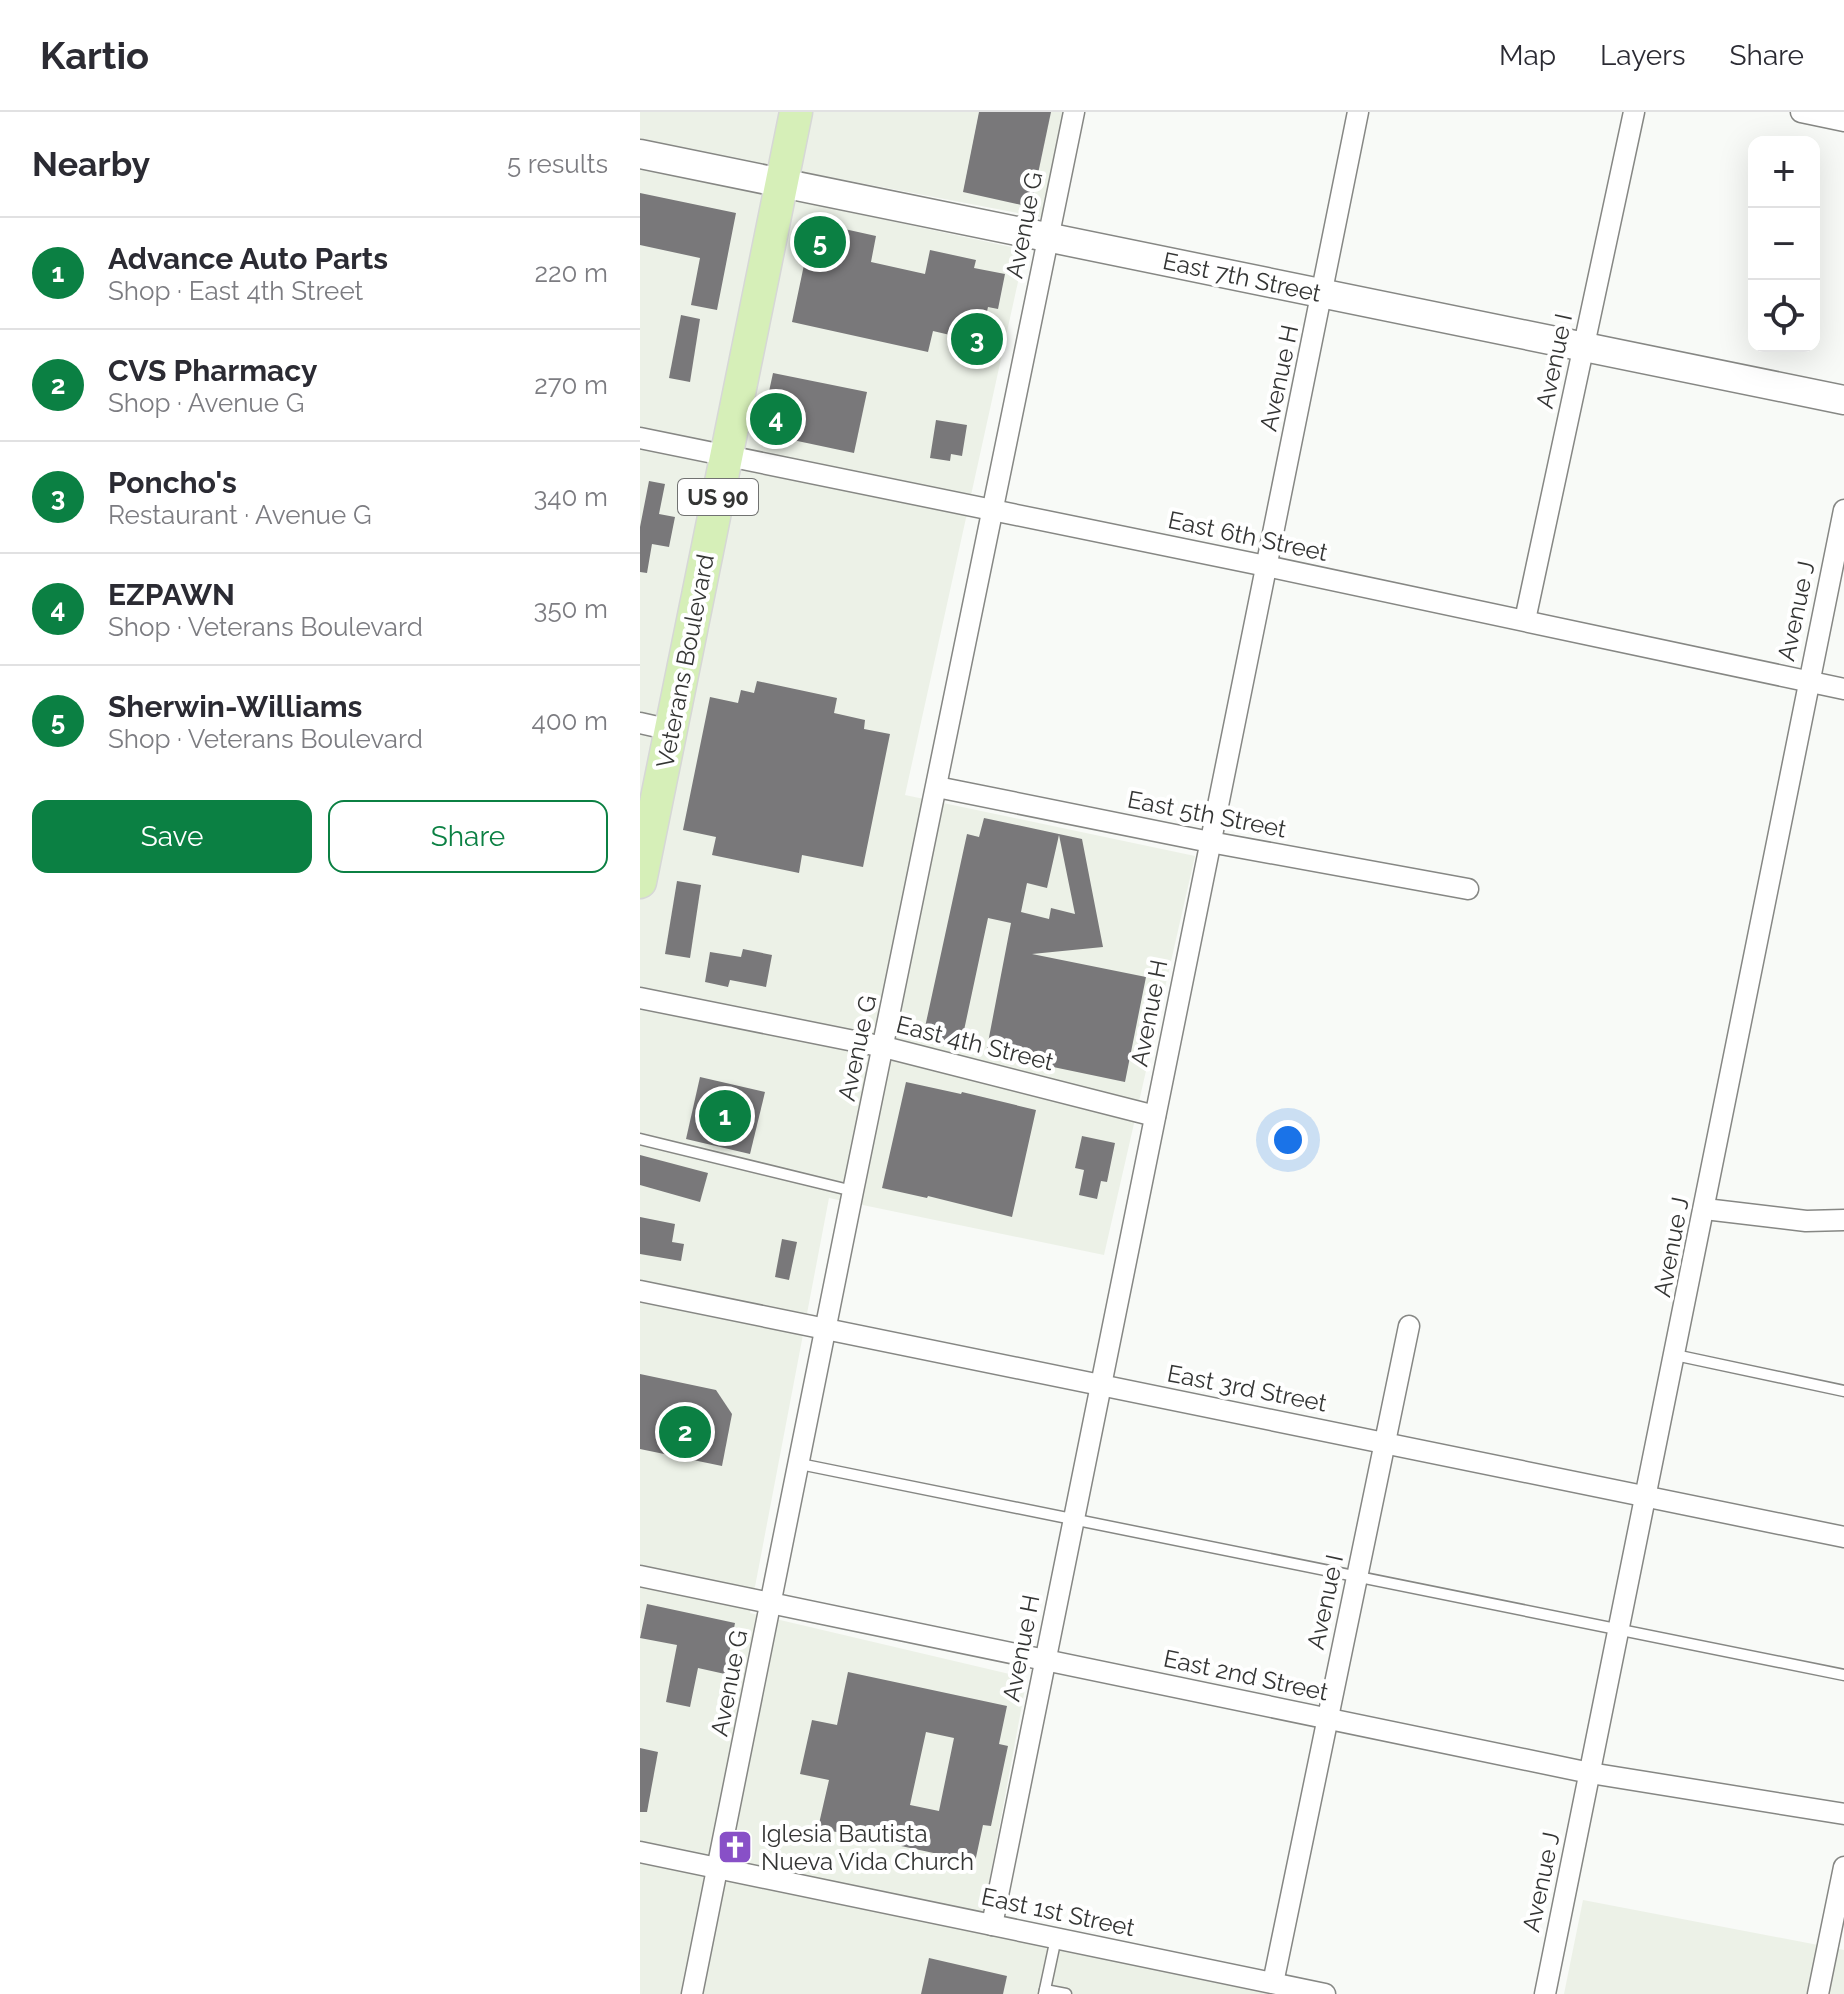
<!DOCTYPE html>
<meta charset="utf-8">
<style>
body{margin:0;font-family:Raleway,sans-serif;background:#f2f2f3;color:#2b2b33}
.controls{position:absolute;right:24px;top:24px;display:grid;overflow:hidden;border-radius:16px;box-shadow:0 8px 32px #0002}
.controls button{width:72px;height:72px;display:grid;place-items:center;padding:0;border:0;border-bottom:2px solid #e1e1e2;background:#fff;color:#2b2b33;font:40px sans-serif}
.you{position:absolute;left:648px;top:1028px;width:28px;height:28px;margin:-20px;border:6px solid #fff;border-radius:50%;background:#1a73e8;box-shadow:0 0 0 12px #1a73e833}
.badge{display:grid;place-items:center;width:52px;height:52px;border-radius:50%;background:#0b8043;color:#fff;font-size:26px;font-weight:700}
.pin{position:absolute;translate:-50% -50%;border:4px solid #fff;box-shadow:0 2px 8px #0006}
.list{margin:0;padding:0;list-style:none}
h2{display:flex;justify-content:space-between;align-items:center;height:104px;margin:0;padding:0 32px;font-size:34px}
h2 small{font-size:26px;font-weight:400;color:#7c7c81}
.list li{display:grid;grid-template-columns:52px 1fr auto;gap:24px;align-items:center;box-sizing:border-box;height:112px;padding:0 32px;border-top:2px solid #e1e1e2}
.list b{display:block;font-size:30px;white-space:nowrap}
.list p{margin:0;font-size:26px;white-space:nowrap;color:#7c7c81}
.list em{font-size:26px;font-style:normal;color:#7c7c81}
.actions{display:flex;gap:16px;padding:24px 32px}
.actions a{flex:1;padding:18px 0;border:2px solid #0b8043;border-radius:16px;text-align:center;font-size:28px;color:#0b8043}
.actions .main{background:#0b8043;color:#fff}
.icon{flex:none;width:44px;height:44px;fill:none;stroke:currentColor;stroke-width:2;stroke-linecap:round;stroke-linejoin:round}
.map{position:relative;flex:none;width:1204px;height:1882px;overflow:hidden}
header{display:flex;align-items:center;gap:48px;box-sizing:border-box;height:112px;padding:0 40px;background:#fff;border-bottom:2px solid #e1e1e2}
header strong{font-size:38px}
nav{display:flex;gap:44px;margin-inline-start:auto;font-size:28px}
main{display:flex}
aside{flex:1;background:#fff}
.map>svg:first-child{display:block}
.built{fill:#ecf1e7}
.building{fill:#79787a;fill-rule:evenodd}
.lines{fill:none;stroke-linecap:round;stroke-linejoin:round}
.lane-casing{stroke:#868784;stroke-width:13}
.street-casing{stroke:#868784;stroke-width:23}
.secondary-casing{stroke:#868784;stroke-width:31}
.primary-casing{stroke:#d6d7d6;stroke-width:35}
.lane{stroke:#fff;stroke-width:10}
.street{stroke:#fff;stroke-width:20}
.secondary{stroke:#fff;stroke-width:28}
.primary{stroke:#d6efb8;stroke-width:32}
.labels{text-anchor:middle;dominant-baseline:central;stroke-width:8;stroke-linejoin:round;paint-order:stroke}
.shield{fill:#fff;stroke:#717271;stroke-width:2}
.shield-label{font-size:22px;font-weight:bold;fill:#343534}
.street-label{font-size:24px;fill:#343534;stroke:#fff}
.poi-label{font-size:24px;fill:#343534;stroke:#fff;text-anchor:start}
</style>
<header>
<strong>Kartio</strong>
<nav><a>Map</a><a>Layers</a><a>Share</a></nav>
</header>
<main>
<aside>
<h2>Nearby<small>5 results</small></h2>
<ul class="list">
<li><span class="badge">1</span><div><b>Advance Auto Parts</b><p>Shop · East 4th Street</p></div><em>220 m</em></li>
<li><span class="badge">2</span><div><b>CVS Pharmacy</b><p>Shop · Avenue G</p></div><em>270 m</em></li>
<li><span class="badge">3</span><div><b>Poncho's</b><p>Restaurant · Avenue G</p></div><em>340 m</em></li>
<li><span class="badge">4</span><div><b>EZPAWN</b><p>Shop · Veterans Boulevard</p></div><em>350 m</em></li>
<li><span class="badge">5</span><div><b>Sherwin-Williams</b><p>Shop · Veterans Boulevard</p></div><em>400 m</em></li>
</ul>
<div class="actions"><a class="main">Save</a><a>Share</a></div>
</aside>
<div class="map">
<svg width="1204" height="1882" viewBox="0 0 1204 1882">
<rect width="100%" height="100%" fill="#f8faf7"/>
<!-- built -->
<g class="built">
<polygon points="0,0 426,0 404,106 0,29"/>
<polygon points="0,55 385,138 265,683 555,744 464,1143 189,1086 110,1501 387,1566 340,1819 629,1882 0,1882"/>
<polygon points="943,1788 1204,1838 1204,1882 924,1882"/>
</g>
<!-- building -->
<g class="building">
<polygon points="339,0 411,0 391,95 323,80"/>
<polygon points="0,81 96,101 77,198 51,193 60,146 0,133"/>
<polygon points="173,110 236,124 231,150 285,162 290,138 336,148 334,156 365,162 358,197 348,195 340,230 293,219 288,240 152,210"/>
<polygon points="41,203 60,207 50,270 29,266"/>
<polygon points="133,261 227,280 214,341 120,321"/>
<polygon points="296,308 327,313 322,344 311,342 310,349 290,346"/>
<polygon points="9,369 25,372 19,402 35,405 29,435 12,432 7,461 0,460 0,415"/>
<polygon points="117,569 197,586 194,601 225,608 224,617 250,622 223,755 162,743 159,761 72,743 76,725 43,718 70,585 98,591 101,578 114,581"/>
<path d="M344 706 442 727 463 835 392 842 506 865 485 970 346 941 371 811 348 806 320 937 282 929 327 722 339 725ZM419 723 435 802 411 796 409 807 381 800 387 771 407 776Z"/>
<polygon points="37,769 61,773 50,846 25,842"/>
<polygon points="103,837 132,843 126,875 90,868 88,875 65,870 70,840 101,845"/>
<polygon points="60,965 125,980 110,1042 46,1027"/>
<polygon points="266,970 321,982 322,980 396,998 372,1105 288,1084 287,1086 242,1076"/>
<polygon points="442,1024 475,1031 467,1070 461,1069 457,1087 439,1083 444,1058 435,1056"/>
<polygon points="0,1043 68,1061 60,1090 0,1073"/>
<polygon points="0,1105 35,1112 32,1130 44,1132 41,1149 0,1142"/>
<polygon points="142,1127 157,1130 149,1168 135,1165"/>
<polygon points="0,1262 76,1278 92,1302 82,1354 0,1337"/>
<polygon points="7,1492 95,1511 85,1562 58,1556 50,1595 26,1590 37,1533 0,1526"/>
<path d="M208 1560 367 1594 359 1632 368 1634 351 1714 343 1713 335 1750 178 1716 189 1668 160 1662 172 1608 197 1613ZM286 1620 314 1626 299 1699 270 1693Z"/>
<polygon points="0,1636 18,1640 7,1700 0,1700"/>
<polygon points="289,1846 367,1864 363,1882 281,1882"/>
</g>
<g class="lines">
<!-- lane casing -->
<g class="lane-casing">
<g id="lane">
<polyline points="0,1027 213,1079"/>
<polyline points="1035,1243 1204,1279"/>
<polyline points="160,1352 1204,1563"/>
<polyline points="405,1878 426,1882"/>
<polyline points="404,1882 416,1826"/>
</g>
</g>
<!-- street casing -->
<g class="street-casing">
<g id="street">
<polyline points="1161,0 1204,9"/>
<polyline points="0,326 626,454 1204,577"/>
<polyline points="885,508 994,0"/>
<polyline points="0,611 31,618"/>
<polyline points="297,675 570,730 828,777"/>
<polyline points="0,886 244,935 515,1004"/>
<polyline points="1065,1097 1166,1109 1204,1108"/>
<polyline points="0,1179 1204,1425"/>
<polyline points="0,1464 950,1661 1204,1702"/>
<polyline points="0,1740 685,1882"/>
<polyline points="352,1813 718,0"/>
<polyline points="633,1871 769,1214"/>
<polyline points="52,1882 213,1079 434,0"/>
<polyline points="905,1882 1204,398"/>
<polyline points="1178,1882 1204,1755"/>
</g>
</g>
<!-- secondary casing -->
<g class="secondary-casing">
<polyline id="secondary" points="0,42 1204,288"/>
</g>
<!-- primary casing -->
<g class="primary-casing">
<polyline id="primary" points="0,770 156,0"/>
</g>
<!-- lane -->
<use href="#lane" class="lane"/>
<!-- street -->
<use href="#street" class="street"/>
<!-- secondary -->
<use href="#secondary" class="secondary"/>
<!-- primary -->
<use href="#primary" class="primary"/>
</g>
<!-- icons -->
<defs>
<g id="church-square" transform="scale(1.8)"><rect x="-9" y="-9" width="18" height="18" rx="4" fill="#8850c7" stroke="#fff"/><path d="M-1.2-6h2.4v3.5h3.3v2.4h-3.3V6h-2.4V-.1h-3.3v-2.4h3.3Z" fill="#fff"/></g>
</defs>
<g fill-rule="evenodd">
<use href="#church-square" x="95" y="1735"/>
</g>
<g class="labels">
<!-- shield labels -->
<rect class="shield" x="38" y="367" width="80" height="36" rx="6"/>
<g class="shield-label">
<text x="78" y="385">US 90</text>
</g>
<!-- street labels -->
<g class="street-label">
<text transform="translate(384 113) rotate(-79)">Avenue G</text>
<text transform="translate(602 165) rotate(12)">East 7th Street</text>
<text transform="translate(914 249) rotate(-78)">Avenue I</text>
<text transform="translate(639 266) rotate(-78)">Avenue H</text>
<text transform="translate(608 424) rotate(12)">East 6th Street</text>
<text transform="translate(1156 499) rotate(-78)">Avenue J</text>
<text transform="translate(45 549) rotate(-79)">Veterans Boulevard</text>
<text transform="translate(567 702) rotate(11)">East 5th Street</text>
<text transform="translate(509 901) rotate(-79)">Avenue H</text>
<text transform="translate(335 931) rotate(14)">East 4th Street</text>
<text transform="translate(217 936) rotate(-78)">Avenue G</text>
<text transform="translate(1031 1135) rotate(-79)">Avenue J</text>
<text transform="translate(607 1276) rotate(11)">East 3rd Street</text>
<text transform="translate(685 1490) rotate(-78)">Avenue I</text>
<text transform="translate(381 1536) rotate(-79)">Avenue H</text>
<text transform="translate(606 1563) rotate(12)">East 2nd Street</text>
<text transform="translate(89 1571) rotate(-79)">Avenue G</text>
<text transform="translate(901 1770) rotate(-78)">Avenue J</text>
<text transform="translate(418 1800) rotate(12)">East 1st Street</text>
</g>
<!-- poi labels -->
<g class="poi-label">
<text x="121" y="1721">Iglesia Bautista<tspan x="121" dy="28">Nueva Vida Church</tspan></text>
</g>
</g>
</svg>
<div class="controls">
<button>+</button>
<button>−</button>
<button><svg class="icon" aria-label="locate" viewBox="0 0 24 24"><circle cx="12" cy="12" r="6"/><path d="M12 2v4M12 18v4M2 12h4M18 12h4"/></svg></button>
</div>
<div class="you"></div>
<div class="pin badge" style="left:85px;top:1004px">1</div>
<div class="pin badge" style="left:45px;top:1320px">2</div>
<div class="pin badge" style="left:337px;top:227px">3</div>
<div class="pin badge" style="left:136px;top:307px">4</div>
<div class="pin badge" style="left:180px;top:130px">5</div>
</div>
</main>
